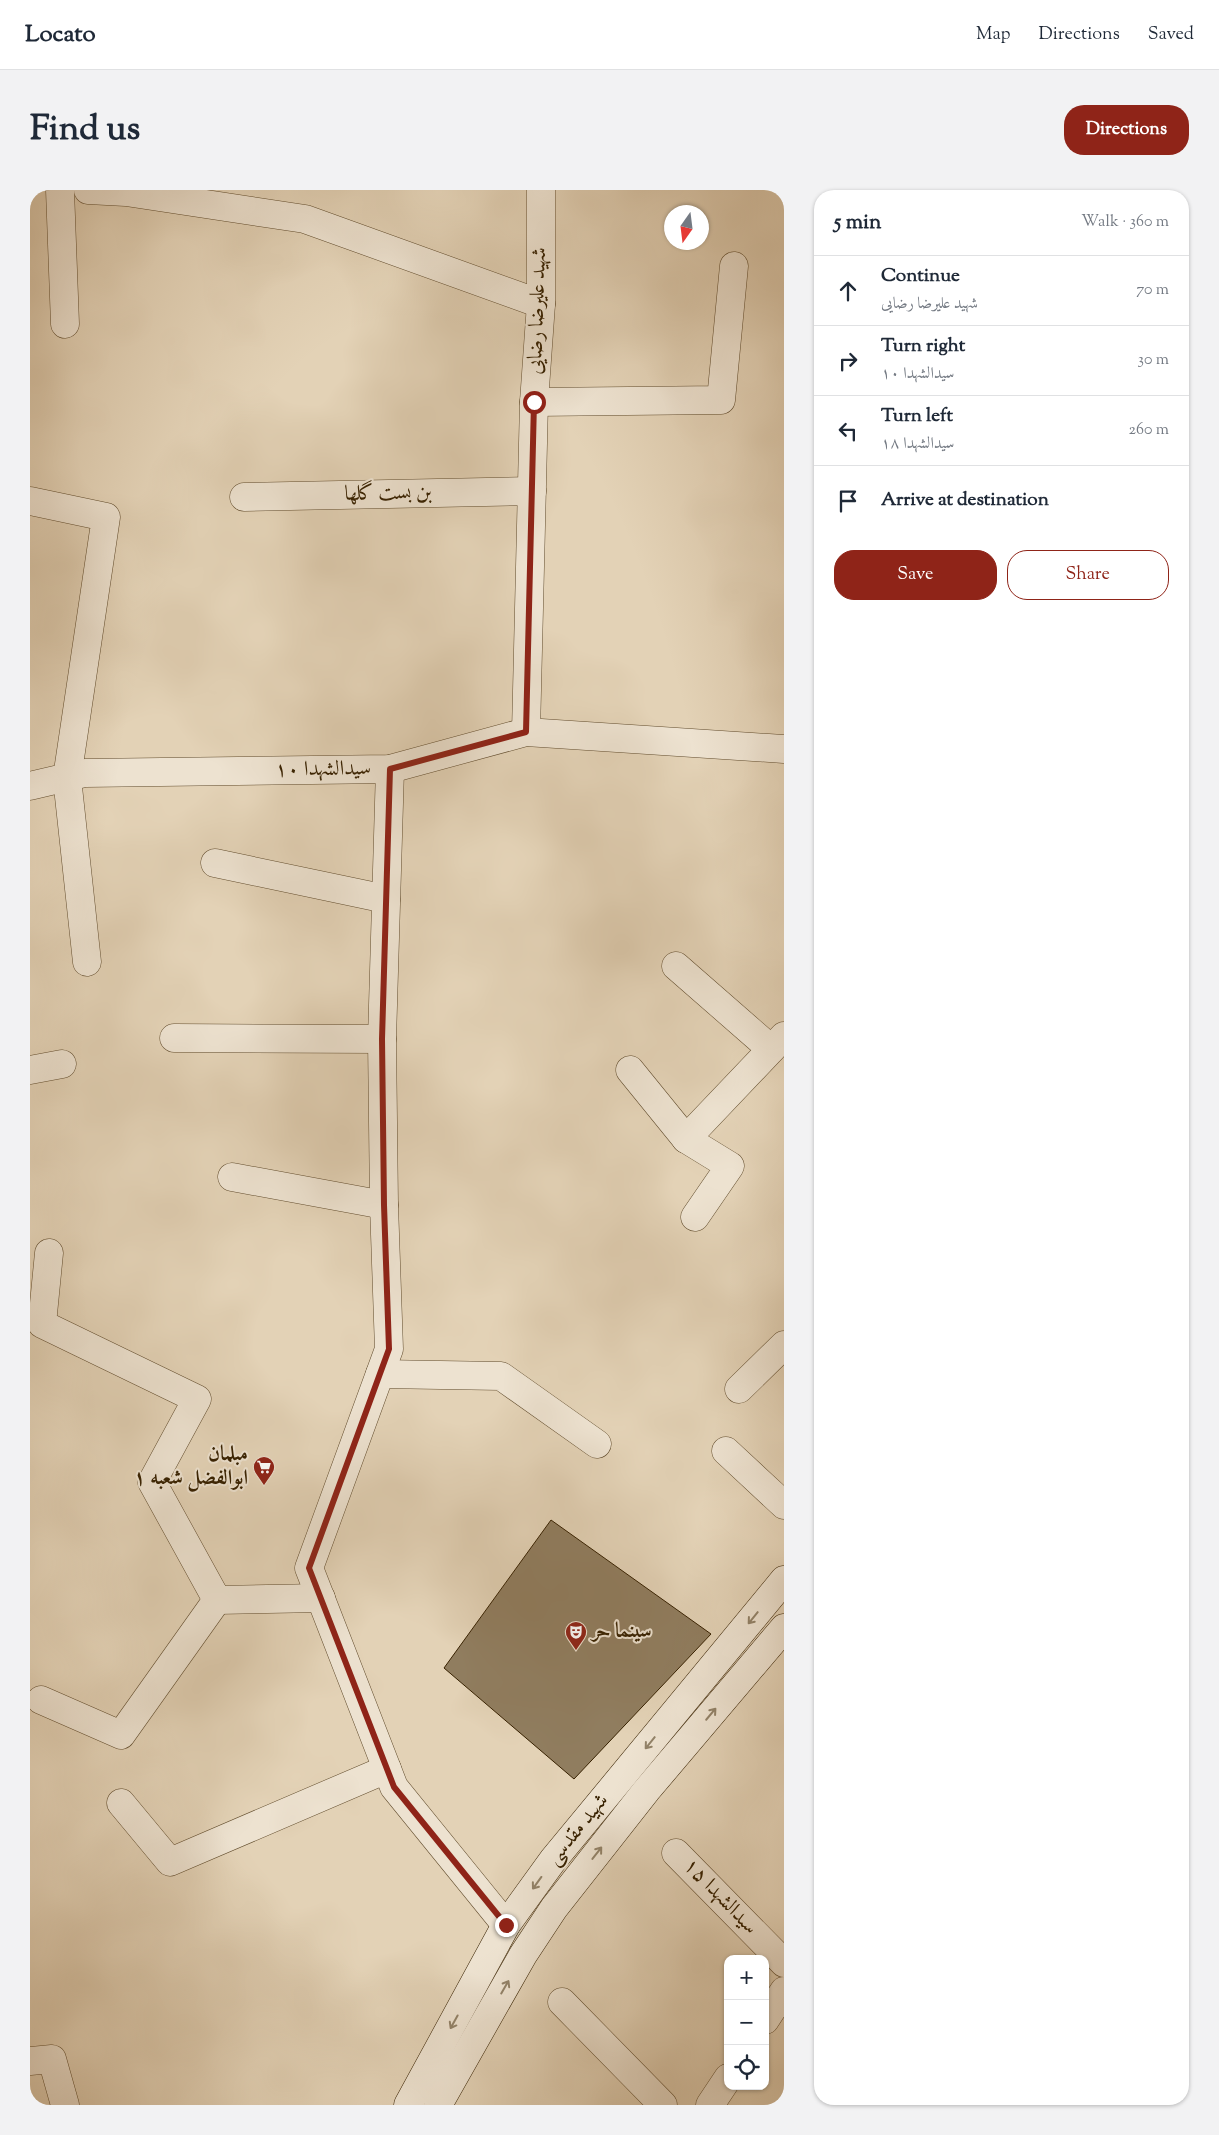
<!DOCTYPE html>
<meta charset="utf-8">
<style>
body{margin:0;font-family:"Sorts Mill Goudy",Amiri,serif;background:#f2f2f3;color:#1f2937}
.controls{position:absolute;right:15px;bottom:15px;display:grid;overflow:hidden;border-radius:10px;box-shadow:0 1px 4px #0004}
.controls button{width:45px;height:45px;display:grid;place-items:center;padding:0;border:0;border-bottom:1px solid #e0e1e3;background:#fff;color:#1f2937;font:25px sans-serif}
.compass{position:absolute;left:634px;top:15px;width:45px;height:45px;border-radius:50%;background:#fff;box-shadow:0 1px 4px #0004;rotate:194deg}
.stop{position:absolute;width:15px;height:15px;margin:-11px;border:4px solid #8f2418;border-radius:50%;background:#fff}
.stop.end{background:#8f2418;border-color:#fff;box-shadow:0 1px 5px #0008}
.list{margin:0;padding:0;list-style:none}
h2{display:flex;justify-content:space-between;align-items:center;height:65px;margin:0;padding:0 20px;font-size:21px}
h2 small{font-size:16px;font-weight:400;color:#747a83}
.list li{display:grid;grid-template-columns:32px 1fr auto;gap:15px;align-items:center;box-sizing:border-box;height:70px;padding:0 20px;border-top:1px solid #e0e1e3}
.list b{display:block;font-size:19px;white-space:nowrap}
.list p{margin:0;font-size:16px;white-space:nowrap;color:#747a83}
.list em{font-size:16px;font-style:normal;color:#747a83}
.actions{display:flex;gap:10px;padding:15px 20px}
.actions a{flex:1;padding:11px 0;border:1px solid #8f2418;border-radius:20px;text-align:center;font-size:18px;color:#8f2418}
.actions .main{background:#8f2418;color:#fff}
.icon{flex:none;width:28px;height:28px;fill:none;stroke:currentColor;stroke-width:2;stroke-linecap:round;stroke-linejoin:round}
.map{position:relative;flex:none;width:754px;height:1915px;overflow:hidden;border-radius:20px}
header{display:flex;align-items:center;gap:30px;box-sizing:border-box;height:70px;padding:0 25px;background:#fff;border-bottom:1px solid #e0e1e3}
header strong{font-size:24px}
nav{display:flex;gap:28px;margin-inline-start:auto;font-size:18px}
.intro{display:flex;align-items:center;justify-content:space-between;box-sizing:border-box;height:120px;padding:0 30px}
h1{margin:0;font-size:35px}
.button{padding:12px 22px;border-radius:20px;background:#8f2418;color:#fff;font-size:18px;font-weight:700}
main{display:flex;gap:30px;padding:0 30px}
aside{flex:1;background:#fff;border-radius:20px;box-shadow:0 1px 4px #0004}
.map>svg:first-child{display:block}
.building{fill:#907d5f;stroke:#372100}
.lines{fill:none;stroke-linecap:round;stroke-linejoin:round}
.street-casing{stroke:#624d2e;stroke-width:29}
.secondary-casing{stroke:#372100;stroke-width:29}
.street{stroke:#ede2d0;stroke-width:28}
.secondary{stroke:#ede2d0;stroke-width:28}
.oneway{stroke:#928268}
.route{stroke:#8f2418;stroke-width:6}
.labels{text-anchor:middle;dominant-baseline:central;stroke-width:4;stroke-linejoin:round;paint-order:stroke}
.street-label{font-size:21px;fill:#372100;stroke:#ede2d0}
.poi-label{font-size:21px;font-weight:bold;fill:#372100;stroke:#ede2d0;text-anchor:end}
</style>
<header>
<strong>Locato</strong>
<nav><a>Map</a><a>Directions</a><a>Saved</a></nav>
</header>
<div class="intro"><h1>Find us</h1><a class="button">Directions</a></div>
<main>
<div class="map">
<svg width="754" height="1915" viewBox="0 0 754 1915">
<rect width="100%" height="100%" fill="#e3d2b6"/>
<filter id="stains"><feTurbulence type="fractalNoise" baseFrequency=".004" numOctaves="4"/><feColorMatrix values="0 0 0 0 .2 0 0 0 0 .09 0 0 0 0 .02 0 0 0 .5 -.17"/></filter>
<radialGradient id="worn" r=".72"><stop offset=".6" stop-color="#630" stop-opacity="0"/><stop offset="1" stop-color="#630" stop-opacity=".3"/></radialGradient>
<!-- building -->
<polygon class="building" points="521,1330 681,1444 544,1589 414,1478"/>
<g class="lines">
<!-- street casing -->
<g class="street-casing">
<g id="street">
<polyline points="30,0 35,134"/>
<polyline points="58,0 96,2 275,29 511,114"/>
<polyline points="504,212 691,210 704,76"/>
<polyline points="214,307 502,301"/>
<polyline points="0,311 76,327 37,588 57,772"/>
<polyline points="496,542 504,212 511,114 511,0"/>
<polyline points="360,579 352,849 354,1015 359,1159 279,1378 364,1597 476,1735"/>
<polyline points="0,596 55,583 360,579 496,542 754,559"/>
<polyline points="185,673 356,709"/>
<polyline points="646,776 741,859"/>
<polyline points="144,848 352,849"/>
<polyline points="0,880 32,874"/>
<polyline points="600,880 656,949"/>
<polyline points="202,987 354,1015"/>
<polyline points="665,1027 700,976 656,949 754,846"/>
<polyline points="19,1063 12,1134 167,1209 122,1292 187,1410 291,1408"/>
<polyline points="350,1184 471,1186 567,1254"/>
<polyline points="709,1199 754,1155"/>
<polyline points="696,1261 754,1315"/>
<polyline points="11,1510 91,1545 187,1410"/>
<polyline points="91,1613 140,1672 357,1579"/>
<polyline points="646,1663 754,1773"/>
<polyline points="532,1812 633,1915"/>
<polyline points="735,1830 754,1801"/>
<polyline points="0,1871 22,1869 35,1915"/>
<polyline points="680,1915 698,1888"/>
</g>
</g>
<!-- secondary casing -->
<g class="secondary-casing">
<g id="secondary">
<polyline points="378,1915 476,1735 523,1670 754,1390"/>
<polyline points="408,1915 493,1765 524,1718 616,1601 754,1438"/>
</g>
</g>
<!-- street -->
<use href="#street" class="street"/>
<!-- secondary -->
<use href="#secondary" class="secondary"/>
</g>
<!-- one-way arrows -->
<defs><path id="oneway-shaft" d="M-6 0H5M1.5-3L5.5 0L1.5 3" fill="none" stroke-width="1.6" stroke-linecap="round" stroke-linejoin="round" transform="scale(1.25)"/></defs>
<g class="oneway">
<use href="#oneway-shaft" transform="translate(723 1428) rotate(129)"/>
<use href="#oneway-shaft" transform="translate(681 1524) rotate(-50)"/>
<use href="#oneway-shaft" transform="translate(620 1553) rotate(129)"/>
<use href="#oneway-shaft" transform="translate(567 1663) rotate(-52)"/>
<use href="#oneway-shaft" transform="translate(507 1693) rotate(126)"/>
<use href="#oneway-shaft" transform="translate(475 1797) rotate(-60)"/>
<use href="#oneway-shaft" transform="translate(424 1832) rotate(119)"/>
</g>
<g class="lines">
<!-- route -->
<polyline class="route" points="476,1735 364,1597 279,1378 359,1159 354,1015 352,849 360,579 496,542 504,212"/>
</g>
<!-- icons -->
<defs>
<g id="supermarket-pin" transform="scale(1.125)"><path d="M0 17L-7.5 6A9.5 9.5 0 1 1 7.5 6Z" fill="#8f2418" stroke="#ede2d0"/><path d="M-6-5.5h2.5l.6 2H6L4.5 2H-2.5L-4.4-4H-6ZM-1.5 3.2a1.3 1.3 0 1 0 .1 0ZM3 3.2a1.3 1.3 0 1 0 .1 0Z" fill="#fff"/></g>
<g id="theatre-pin" transform="scale(1.125)"><path d="M0 17L-7.5 6A9.5 9.5 0 1 1 7.5 6Z" fill="#8f2418" stroke="#ede2d0"/><path d="M-5-5.5Q0-4 5-5.5V0Q5 5 0 6Q-5 5-5 0ZM-3.3-2.5H-1v1.5H-3.3ZM1-2.5H3.3v1.5H1ZM-2.8 1Q0 5.5 2.8 1Z" fill="#fff"/></g>
</defs>
<g fill-rule="evenodd">
<use href="#supermarket-pin" x="234" y="1277"/>
<use href="#theatre-pin" x="546" y="1442"/>
</g>
<g class="labels">
<!-- street labels -->
<g class="street-label">
<text transform="translate(508 121) rotate(-88)">شهید علیرضا رضایی</text>
<text transform="translate(358 304) rotate(-1)">بن بست گلها</text>
<text transform="translate(293 580) rotate(-1)">سیدالشهدا ۱۰</text>
<text transform="translate(548 1640) rotate(-51)">شهید مقدسی</text>
<text transform="translate(690 1707) rotate(46)">سیدالشهدا ۱۵</text>
</g>
<!-- poi labels -->
<g class="poi-label">
<text x="218" y="1265">مبلمان<tspan x="218" dy="24">ابوالفضل شعبه ۱</tspan></text>
<text x="562" y="1442" text-anchor="start">سینما حر</text>
</g>
</g>
<rect width="100%" height="100%" filter="url(#stains)"/>
<rect width="100%" height="100%" fill="url(#worn)"/>
</svg>
<div class="controls">
<button>+</button>
<button>−</button>
<button><svg class="icon" aria-label="locate" viewBox="0 0 24 24"><circle cx="12" cy="12" r="6"/><path d="M12 2v4M12 18v4M2 12h4M18 12h4"/></svg></button>
</div>
<svg class="compass" viewBox="-18 -18 36 36"><path d="M0-13l5 13h-10z" fill="#e53935"/><path d="M0 13l5-13h-10z" fill="#747a83"/></svg>
<div class="stop" style="left:504px;top:212px"></div>
<div class="stop end" style="left:476px;top:1735px"></div>
</div>
<aside>
<h2>5 min<small>Walk · 360 m</small></h2>
<ul class="list">
<li><svg class="icon" aria-label="ahead" viewBox="0 0 24 24"><path d="M12 20V5M6 11l6-6 6 6"/></svg><div><b>Continue</b><p>شهید علیرضا رضایی</p></div><em>70 m</em></li>
<li><svg class="icon" aria-label="right" viewBox="0 0 24 24"><path d="M7 20v-9h11M14 6l5 5-5 5"/></svg><div><b>Turn right</b><p>سیدالشهدا ۱۰</p></div><em>30 m</em></li>
<li><svg class="icon" aria-label="left" viewBox="0 0 24 24"><path d="M17 20v-9H6M10 6l-5 5 5 5"/></svg><div><b>Turn left</b><p>سیدالشهدا ۱۸</p></div><em>260 m</em></li>
<li><svg class="icon" aria-label="arrive" viewBox="0 0 24 24"><path d="M6 21V4h12l-3 4 3 4H6"/></svg><div><b>Arrive at destination</b></div></li>
</ul>
<div class="actions"><a class="main">Save</a><a>Share</a></div>
</aside>
</main>
